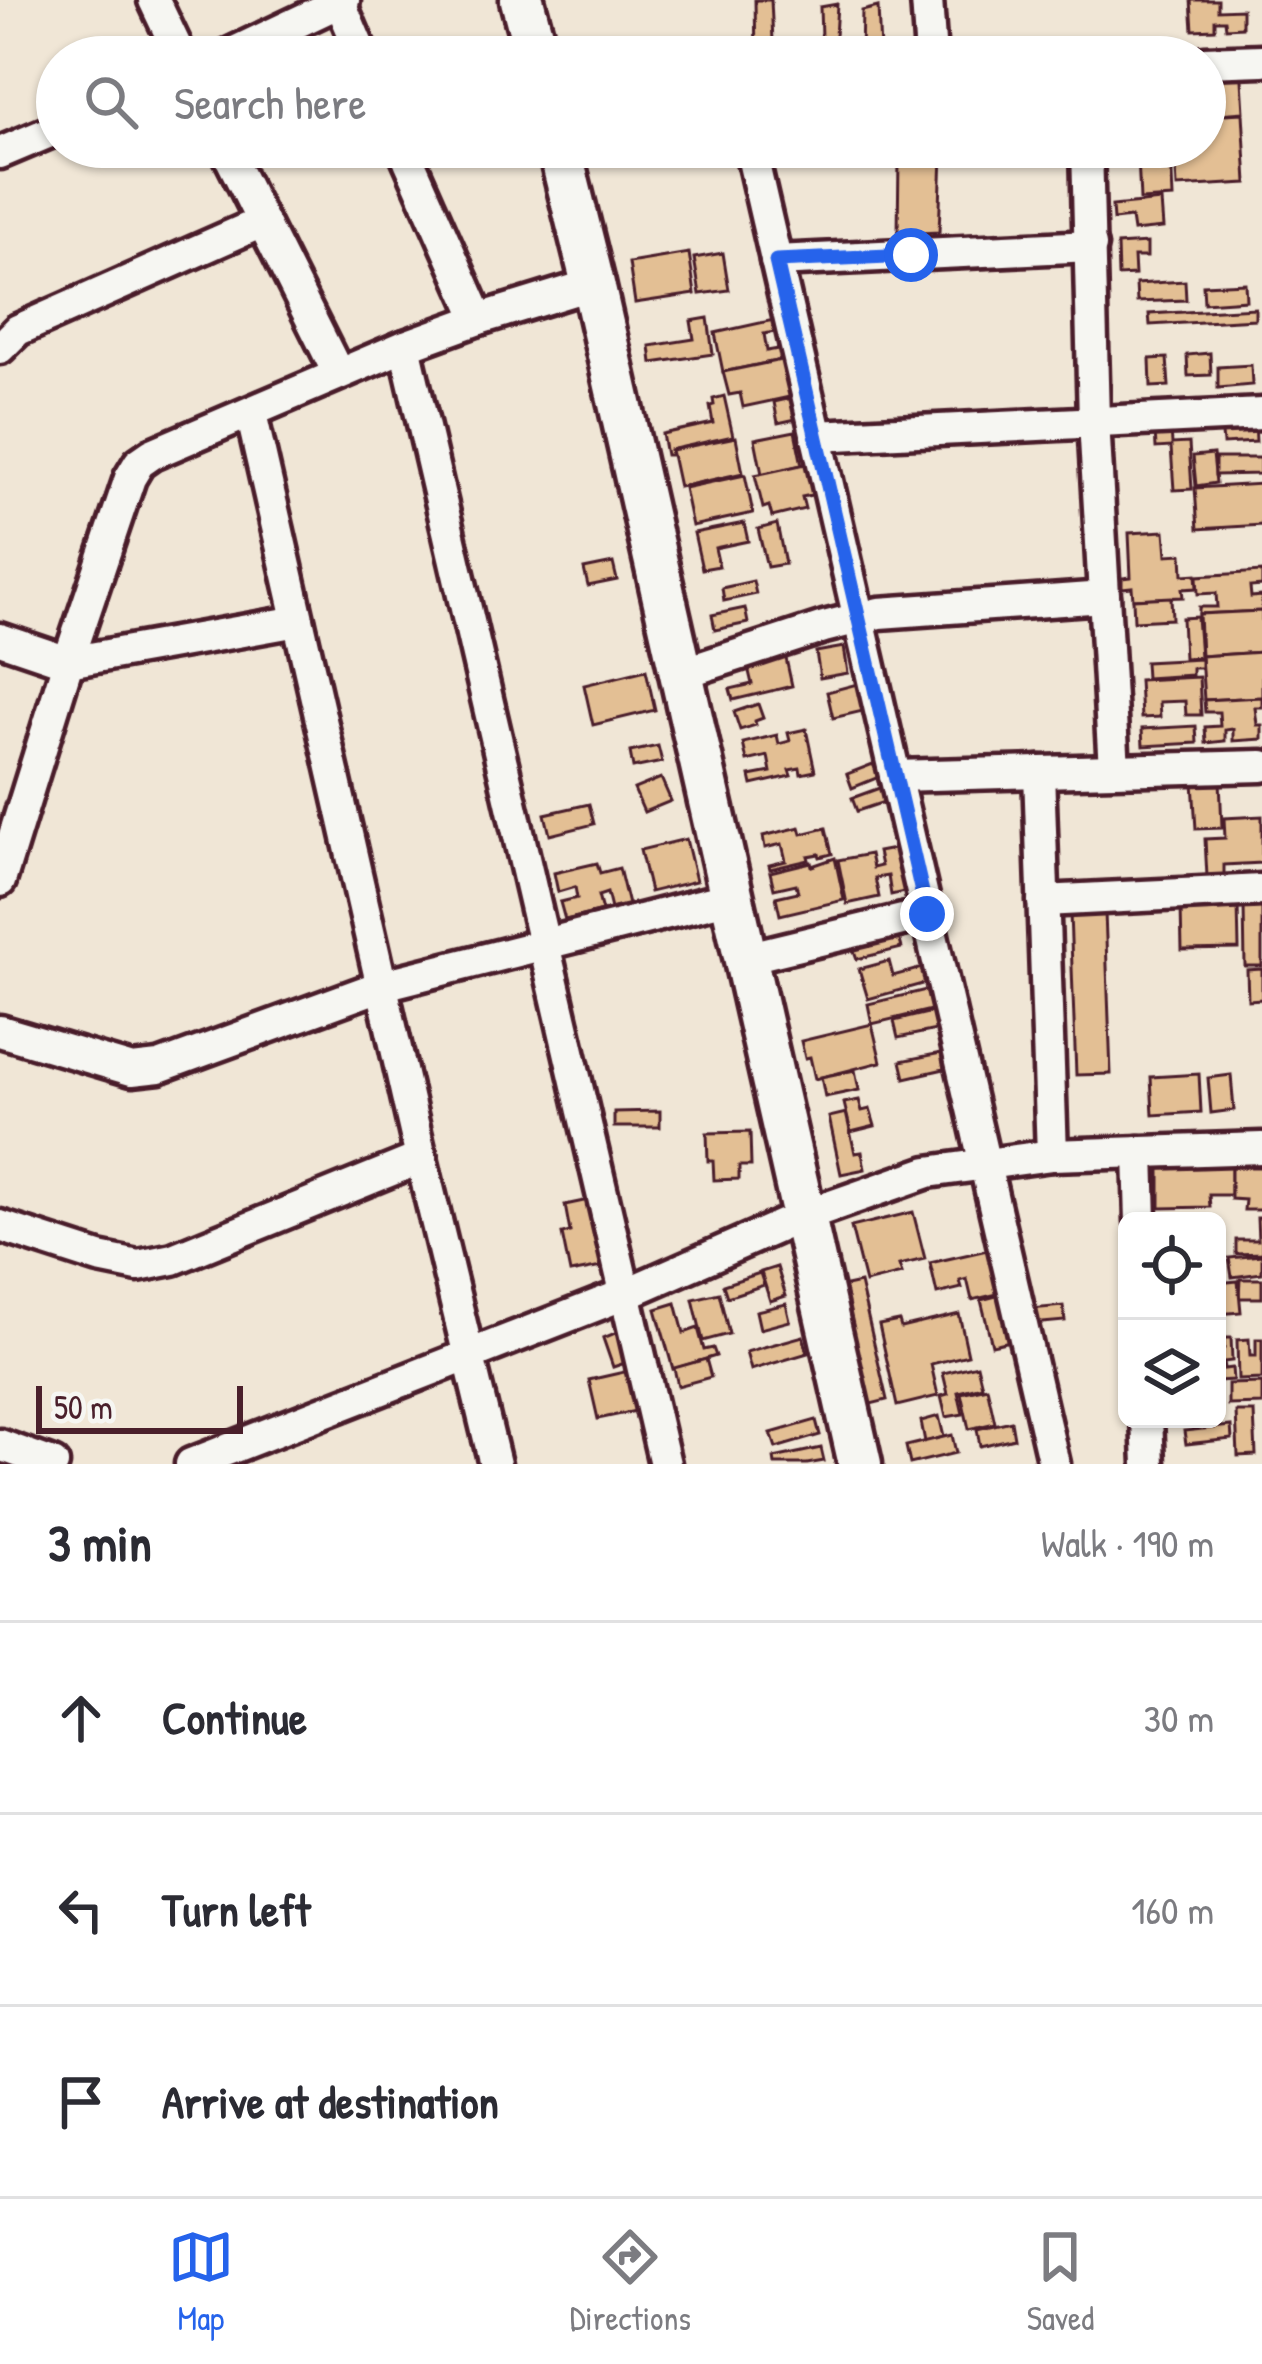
<!DOCTYPE html>
<meta charset="utf-8">
<style>
body{margin:0;font-family:"Patrick Hand",sans-serif;background:#f7f7f7;color:#2b2b33}
.controls{position:absolute;right:36px;bottom:36px;display:grid;overflow:hidden;border-radius:18px;box-shadow:0 3px 9px #0004}
.controls button{width:108px;height:108px;display:grid;place-items:center;padding:0;border:0;border-bottom:3px solid #e1e1e2;background:#fff;color:#2b2b33;font:60px sans-serif}
.scale{position:absolute;left:36px;bottom:30px;width:207px;box-sizing:border-box;padding-left:12px;border:6px solid #4a1f2b;border-top:0;font-size:33px;line-height:42px;white-space:nowrap;color:#4a1f2b;-webkit-text-stroke:9px #f6f6f2;paint-order:stroke}
.stop{position:absolute;width:36px;height:36px;margin:-27px;border:9px solid #2563eb;border-radius:50%;background:#fff}
.stop.end{background:#2563eb;border-color:#fff;box-shadow:0 3px 12px #0008}
.list{margin:0;padding:0;list-style:none}
h2{display:flex;justify-content:space-between;align-items:center;height:156px;margin:0;padding:0 48px;font-size:51px}
h2 small{font-size:39px;font-weight:400;color:#7c7c81}
.list li{display:grid;grid-template-columns:78px 1fr auto;gap:36px;align-items:center;box-sizing:border-box;height:192px;padding:0 48px;border-top:3px solid #e1e1e2}
.list b{display:block;font-size:45px;white-space:nowrap}
.list em{font-size:39px;font-style:normal;color:#7c7c81}
.icon{flex:none;width:66px;height:66px;fill:none;stroke:currentColor;stroke-width:2;stroke-linecap:round;stroke-linejoin:round}
.map{position:relative;flex:none;width:1262px;height:1464px;overflow:hidden}
.search{position:absolute;background:#fff;box-shadow:0 3px 9px #0004;left:36px;right:36px;top:36px;height:132px;display:flex;align-items:center;gap:30px;box-sizing:border-box;padding:0 42px;border-radius:66px;color:#7c7c81;font-size:45px}
.sheet{height:732px;background:#fff}
nav{display:flex;justify-content:space-around;align-items:center;box-sizing:border-box;height:168px;border-top:3px solid #e1e1e2;background:#fff;font-size:33px;color:#7c7c81}
nav a{display:grid;justify-items:center;gap:6px}
nav .on{color:#2563eb}
.map>svg:first-child{display:block}
.building{fill:#e3bf94;stroke:#4a1f2b;stroke-width:3}
.lines{fill:none;stroke-linecap:round;stroke-linejoin:round}
.street-casing{stroke:#4a1f2b;stroke-width:39}
.secondary-casing{stroke:#4a1f2b;stroke-width:51}
.street{stroke:#f6f6f2;stroke-width:30}
.secondary{stroke:#f6f6f2;stroke-width:42}
.route{stroke:#2563eb;stroke-width:15}
</style>
<div class="map">
<svg width="1262" height="1464" viewBox="0 0 1262 1464">
<rect width="100%" height="100%" fill="#f0e6d6"/>
<filter id="ink" filterUnits="userSpaceOnUse"><feTurbulence type="fractalNoise" baseFrequency=".00833" numOctaves="2"/><feDisplacementMap in="SourceGraphic" scale="24" xChannelSelector="R" yChannelSelector="G"/><feConvolveMatrix kernelMatrix="1 2 1 2 8 2 1 2 1" color-interpolation-filters="sRGB"/></filter>
<g filter="url(#ink)">
<!-- building -->
<g class="building">
<polygon points="755,0 771,0 773,41 779,40 777,57 756,57"/>
<polygon points="1191,0 1218,0 1218,10 1242,9 1242,27 1226,28 1225,20 1215,20 1215,29 1193,30"/>
<polygon points="837,4 834,53 816,55 815,39 821,37 820,7"/>
<polygon points="878,7 880,51 861,53 862,11"/>
<polygon points="1241,64 1244,112 1205,115 1205,66"/>
<polygon points="1243,113 1247,183 1177,187 1175,147 1205,147 1205,115"/>
<polygon points="1108,147 1170,147 1171,155 1109,161"/>
<polygon points="942,155 939,232 898,234 899,159"/>
<polygon points="1171,155 1173,198 1140,200 1138,157"/>
<polygon points="1161,201 1163,228 1133,231 1131,218 1113,220 1112,206"/>
<polygon points="1147,243 1147,257 1134,257 1135,275 1118,276 1117,245"/>
<polygon points="689,253 695,294 635,303 629,263"/>
<polygon points="723,253 729,290 700,294 694,258"/>
<polygon points="1185,281 1186,300 1137,302 1136,284"/>
<polygon points="1245,283 1246,300 1204,303 1203,285"/>
<polygon points="1255,308 1255,319 1150,325 1149,314"/>
<polygon points="708,318 713,354 652,363 650,346 694,339 691,321"/>
<polygon points="778,319 780,331 764,334 767,351 784,348 786,359 723,372 715,333"/>
<polygon points="1210,353 1211,375 1188,376 1187,355"/>
<polygon points="1167,358 1169,386 1151,387 1150,359"/>
<polygon points="786,359 794,396 743,407 740,393 729,395 723,372"/>
<polygon points="1251,365 1252,385 1218,388 1218,367"/>
<polygon points="724,396 733,436 670,450 671,455 666,455 662,434 713,423 710,406 714,405 713,399"/>
<polygon points="792,398 796,419 778,423 774,402"/>
<polygon points="1255,423 1256,442 1223,444 1221,424"/>
<polygon points="1171,430 1172,444 1189,443 1192,489 1174,490 1171,447 1156,448 1155,431"/>
<polygon points="795,431 802,465 762,474 755,439"/>
<polygon points="736,437 743,473 679,487 671,450"/>
<polygon points="1213,454 1216,483 1196,486 1193,456"/>
<polygon points="1215,458 1260,458 1260,474 1215,475"/>
<polygon points="815,462 821,493 802,497 805,509 772,517 769,506 763,508 755,475"/>
<polygon points="745,475 753,513 692,526 684,488"/>
<polygon points="1262,484 1262,525 1198,529 1195,488"/>
<polygon points="744,523 748,541 715,548 719,566 702,569 694,533"/>
<polygon points="777,524 785,564 767,567 758,529"/>
<polygon points="1165,531 1167,555 1182,554 1183,575 1196,574 1197,588 1182,589 1183,597 1133,599 1132,587 1122,588 1122,578 1131,577 1129,533"/>
<polygon points="613,563 617,580 588,586 584,569"/>
<polygon points="1262,572 1262,586 1250,587 1251,597 1262,596 1262,611 1199,614 1199,607 1217,607 1216,593 1198,594 1197,576"/>
<polygon points="753,581 756,594 724,601 722,588"/>
<polygon points="1171,597 1172,619 1134,621 1133,599"/>
<polygon points="745,608 748,623 715,630 712,615"/>
<polygon points="1262,611 1262,652 1201,656 1199,614"/>
<polygon points="1197,617 1200,657 1184,658 1182,618"/>
<polygon points="844,647 848,673 820,678 816,652"/>
<polygon points="1262,652 1262,697 1204,700 1201,656"/>
<polygon points="785,654 792,686 733,700 730,689 752,684 747,663"/>
<polygon points="1201,659 1201,668 1192,668 1192,675 1146,678 1145,662"/>
<polygon points="646,670 655,710 593,725 584,685"/>
<polygon points="1199,677 1201,715 1186,715 1185,701 1159,702 1160,717 1141,718 1139,680"/>
<polygon points="857,684 863,711 833,718 827,692"/>
<polygon points="1262,697 1262,707 1255,707 1257,725 1262,725 1262,739 1233,741 1233,729 1225,730 1225,741 1206,743 1205,727 1220,726 1219,712 1205,712 1204,700"/>
<polygon points="758,704 763,718 755,721 756,725 740,730 734,712"/>
<polygon points="1196,726 1197,743 1143,746 1142,729"/>
<polygon points="806,729 815,771 801,774 800,768 789,770 791,776 752,785 750,776 771,772 768,756 747,761 743,743 777,735 779,744 790,741 788,733"/>
<polygon points="658,746 662,762 633,768 630,752"/>
<polygon points="873,764 879,777 852,788 847,774"/>
<polygon points="661,778 671,801 644,812 634,789"/>
<polygon points="1220,780 1222,828 1196,829 1193,782"/>
<polygon points="885,786 890,800 857,811 852,798"/>
<polygon points="589,804 594,824 550,835 545,814"/>
<polygon points="1262,816 1262,863 1224,865 1224,876 1207,877 1205,839 1225,838 1224,818"/>
<polygon points="800,827 802,834 826,828 832,854 820,857 819,854 808,856 809,860 770,869 769,865 786,861 782,844 765,848 763,836"/>
<polygon points="686,839 696,881 650,892 640,850"/>
<polygon points="899,848 908,891 891,895 888,876 875,878 879,897 847,904 838,860 870,854 873,868 881,866 878,852"/>
<polygon points="835,858 844,900 780,915 776,897 798,892 796,884 774,889 770,872 811,862 812,866"/>
<polygon points="597,863 600,873 619,868 628,905 611,909 607,893 598,896 602,911 565,920 560,902 577,898 575,887 558,892 554,873"/>
<polygon points="1244,904 1262,904 1262,966 1245,966"/>
<polygon points="1238,905 1239,949 1182,950 1181,907"/>
<polygon points="1105,912 1111,1074 1076,1075 1070,913"/>
<polygon points="897,931 902,948 857,959 852,945"/>
<polygon points="889,961 893,976 922,968 926,983 868,999 859,969"/>
<polygon points="1262,969 1262,999 1248,1000 1247,970"/>
<polygon points="930,989 935,1009 872,1024 868,1004"/>
<polygon points="932,1012 936,1030 898,1038 894,1021"/>
<polygon points="872,1024 881,1062 815,1079 810,1057 805,1058 801,1041"/>
<polygon points="941,1053 944,1069 905,1078 901,1061"/>
<polygon points="855,1070 859,1090 825,1097 821,1077"/>
<polygon points="1199,1074 1201,1112 1153,1115 1151,1077"/>
<polygon points="1231,1075 1234,1110 1211,1113 1208,1078"/>
<polygon points="859,1100 862,1111 870,1109 875,1126 851,1132 844,1103"/>
<polygon points="660,1111 660,1127 614,1127 614,1112"/>
<polygon points="846,1113 855,1153 862,1152 865,1169 841,1174 829,1117"/>
<polygon points="750,1132 751,1166 739,1166 739,1179 714,1180 713,1161 708,1161 707,1133"/>
<polygon points="1231,1158 1231,1195 1209,1195 1210,1207 1160,1208 1160,1159"/>
<polygon points="1231,1167 1262,1167 1262,1210 1244,1210 1245,1200 1231,1199"/>
<polygon points="598,1198 612,1265 570,1273 562,1234 570,1232 565,1205"/>
<polygon points="913,1212 925,1259 899,1265 902,1274 865,1283 851,1227"/>
<polygon points="1257,1218 1262,1218 1262,1253 1236,1254 1236,1240 1258,1240"/>
<polygon points="996,1248 1006,1292 972,1300 967,1279 960,1281 962,1288 937,1294 930,1263"/>
<polygon points="1262,1255 1262,1273 1232,1277 1229,1258"/>
<polygon points="777,1267 786,1296 770,1301 761,1272"/>
<polygon points="760,1273 764,1285 727,1297 723,1285"/>
<polygon points="1240,1279 1262,1279 1262,1298 1239,1298"/>
<polygon points="1238,1281 1241,1312 1217,1314 1217,1283"/>
<polygon points="860,1283 887,1400 863,1406 837,1288"/>
<polygon points="719,1293 729,1334 703,1341 693,1299"/>
<polygon points="1004,1294 1015,1340 992,1345 981,1300"/>
<polygon points="676,1303 684,1333 698,1328 704,1350 713,1348 716,1356 673,1369 656,1309"/>
<polygon points="786,1304 790,1321 760,1329 756,1311"/>
<polygon points="1063,1306 1065,1321 1031,1324 1030,1309"/>
<polygon points="959,1314 968,1355 931,1364 938,1396 897,1406 879,1325 899,1321 901,1328"/>
<polygon points="620,1331 631,1361 613,1367 603,1338"/>
<polygon points="803,1336 808,1353 751,1370 746,1352"/>
<polygon points="1224,1338 1231,1338 1232,1361 1223,1362 1224,1369 1232,1368 1233,1380 1217,1381 1217,1348 1224,1348"/>
<polygon points="1249,1339 1250,1356 1256,1356 1256,1339 1262,1339 1262,1379 1238,1380 1237,1340"/>
<polygon points="706,1359 711,1377 678,1386 674,1368"/>
<polygon points="977,1365 982,1386 958,1392 963,1414 946,1417 941,1396 948,1394 943,1373"/>
<polygon points="637,1369 645,1409 598,1419 589,1380"/>
<polygon points="1262,1383 1262,1404 1228,1405 1228,1384"/>
<polygon points="987,1387 995,1423 969,1429 961,1393"/>
<polygon points="1236,1412 1254,1412 1256,1455 1238,1456"/>
<polygon points="939,1416 944,1437 925,1442 921,1421"/>
<polygon points="816,1420 820,1435 776,1448 771,1433"/>
<polygon points="1011,1421 1014,1438 980,1446 977,1429"/>
<polygon points="1231,1426 1232,1439 1186,1444 1184,1431"/>
<polygon points="952,1435 956,1453 910,1464 906,1446"/>
<polygon points="821,1448 824,1461 807,1464 775,1464 774,1458"/>
</g>
<g class="lines">
<!-- street casing -->
<g class="street-casing">
<g id="street">
<polyline points="154,0 181,57"/>
<polyline points="339,0 363,57"/>
<polyline points="927,0 931,57"/>
<polyline points="224,57 344,0"/>
<polyline points="1205,62 1262,60"/>
<polyline points="225,147 338,373"/>
<polyline points="403,147 479,319"/>
<polyline points="750,147 1054,1464"/>
<polyline points="1087,147 1094,421 1114,769"/>
<polyline points="0,153 57,129"/>
<polyline points="776,261 1091,246"/>
<polyline points="405,346 665,1464"/>
<polyline points="0,348 18,330 262,222"/>
<polyline points="251,413 421,1158 495,1464"/>
<polyline points="816,436 1262,414"/>
<polyline points="0,639 68,662 298,621"/>
<polyline points="680,674 824,627 879,613 1104,597"/>
<polyline points="1039,772 1052,1155"/>
<polyline points="895,776 1262,766"/>
<polyline points="0,881 68,662 130,478 139,463 152,454 405,346 479,319 593,284"/>
<polyline points="1043,901 1262,890"/>
<polyline points="746,958 927,914"/>
<polyline points="0,1031 132,1070 159,1067 383,985 731,897"/>
<polyline points="1139,1152 1141,1221"/>
<polyline points="0,1226 99,1258 138,1266 173,1259 421,1158"/>
<polyline points="1147,1419 1149,1464"/>
<polyline points="0,1445 53,1464"/>
<polyline points="191,1464 625,1294 803,1216 928,1172 1052,1155 1262,1148"/>
</g>
</g>
<!-- secondary casing -->
<g class="secondary-casing">
<g id="secondary">
<polyline points="522,0 537,57"/>
<polyline points="559,147 593,284 860,1464"/>
</g>
</g>
<!-- street -->
<use href="#street" class="street"/>
<!-- secondary -->
<use href="#secondary" class="secondary"/>
</g>
</g>
<g class="lines" filter="url(#ink)">
<!-- route -->
<polyline class="route" points="911,255 776,261 927,914"/>
</g>
</svg>
<div class="controls">
<button><svg class="icon" aria-label="locate" viewBox="0 0 24 24"><circle cx="12" cy="12" r="6"/><path d="M12 2v4M12 18v4M2 12h4M18 12h4"/></svg></button>
<button><svg class="icon" aria-label="layers" viewBox="0 0 24 24"><path d="M12 4l9 5-9 5-9-5zM3 14l9 5 9-5"/></svg></button>
</div>
<div class="scale">50 m</div>
<div class="stop" style="left:911px;top:255px"></div>
<div class="stop end" style="left:927px;top:914px"></div>
<div class="search"><svg class="icon" aria-label="search" viewBox="0 0 24 24"><circle cx="10" cy="10" r="6"/><path d="M15 15l6 6"/></svg>Search here</div>
</div>
<section class="sheet">
<h2>3 min<small>Walk · 190 m</small></h2>
<ul class="list">
<li><svg class="icon" aria-label="ahead" viewBox="0 0 24 24"><path d="M12 20V5M6 11l6-6 6 6"/></svg><div><b>Continue</b></div><em>30 m</em></li>
<li><svg class="icon" aria-label="left" viewBox="0 0 24 24"><path d="M17 20v-9H6M10 6l-5 5 5 5"/></svg><div><b>Turn left</b></div><em>160 m</em></li>
<li><svg class="icon" aria-label="arrive" viewBox="0 0 24 24"><path d="M6 21V4h12l-3 4 3 4H6"/></svg><div><b>Arrive at destination</b></div></li>
</ul>
</section>
<nav>
<a class="on"><svg class="icon" aria-label="map" viewBox="0 0 24 24"><path d="M3 6l6-2 6 2 6-2v14l-6 2-6-2-6 2zM9 4v14M15 6v14"/></svg>Map</a>
<a><svg class="icon" aria-label="directions" viewBox="0 0 24 24"><path d="M12 3l9 9-9 9-9-9zM9 14v-3h6M13 9l2 2-2 2"/></svg>Directions</a>
<a><svg class="icon" aria-label="saved" viewBox="0 0 24 24"><path d="M7 4h10v16l-5-4-5 4z"/></svg>Saved</a>
</nav>
